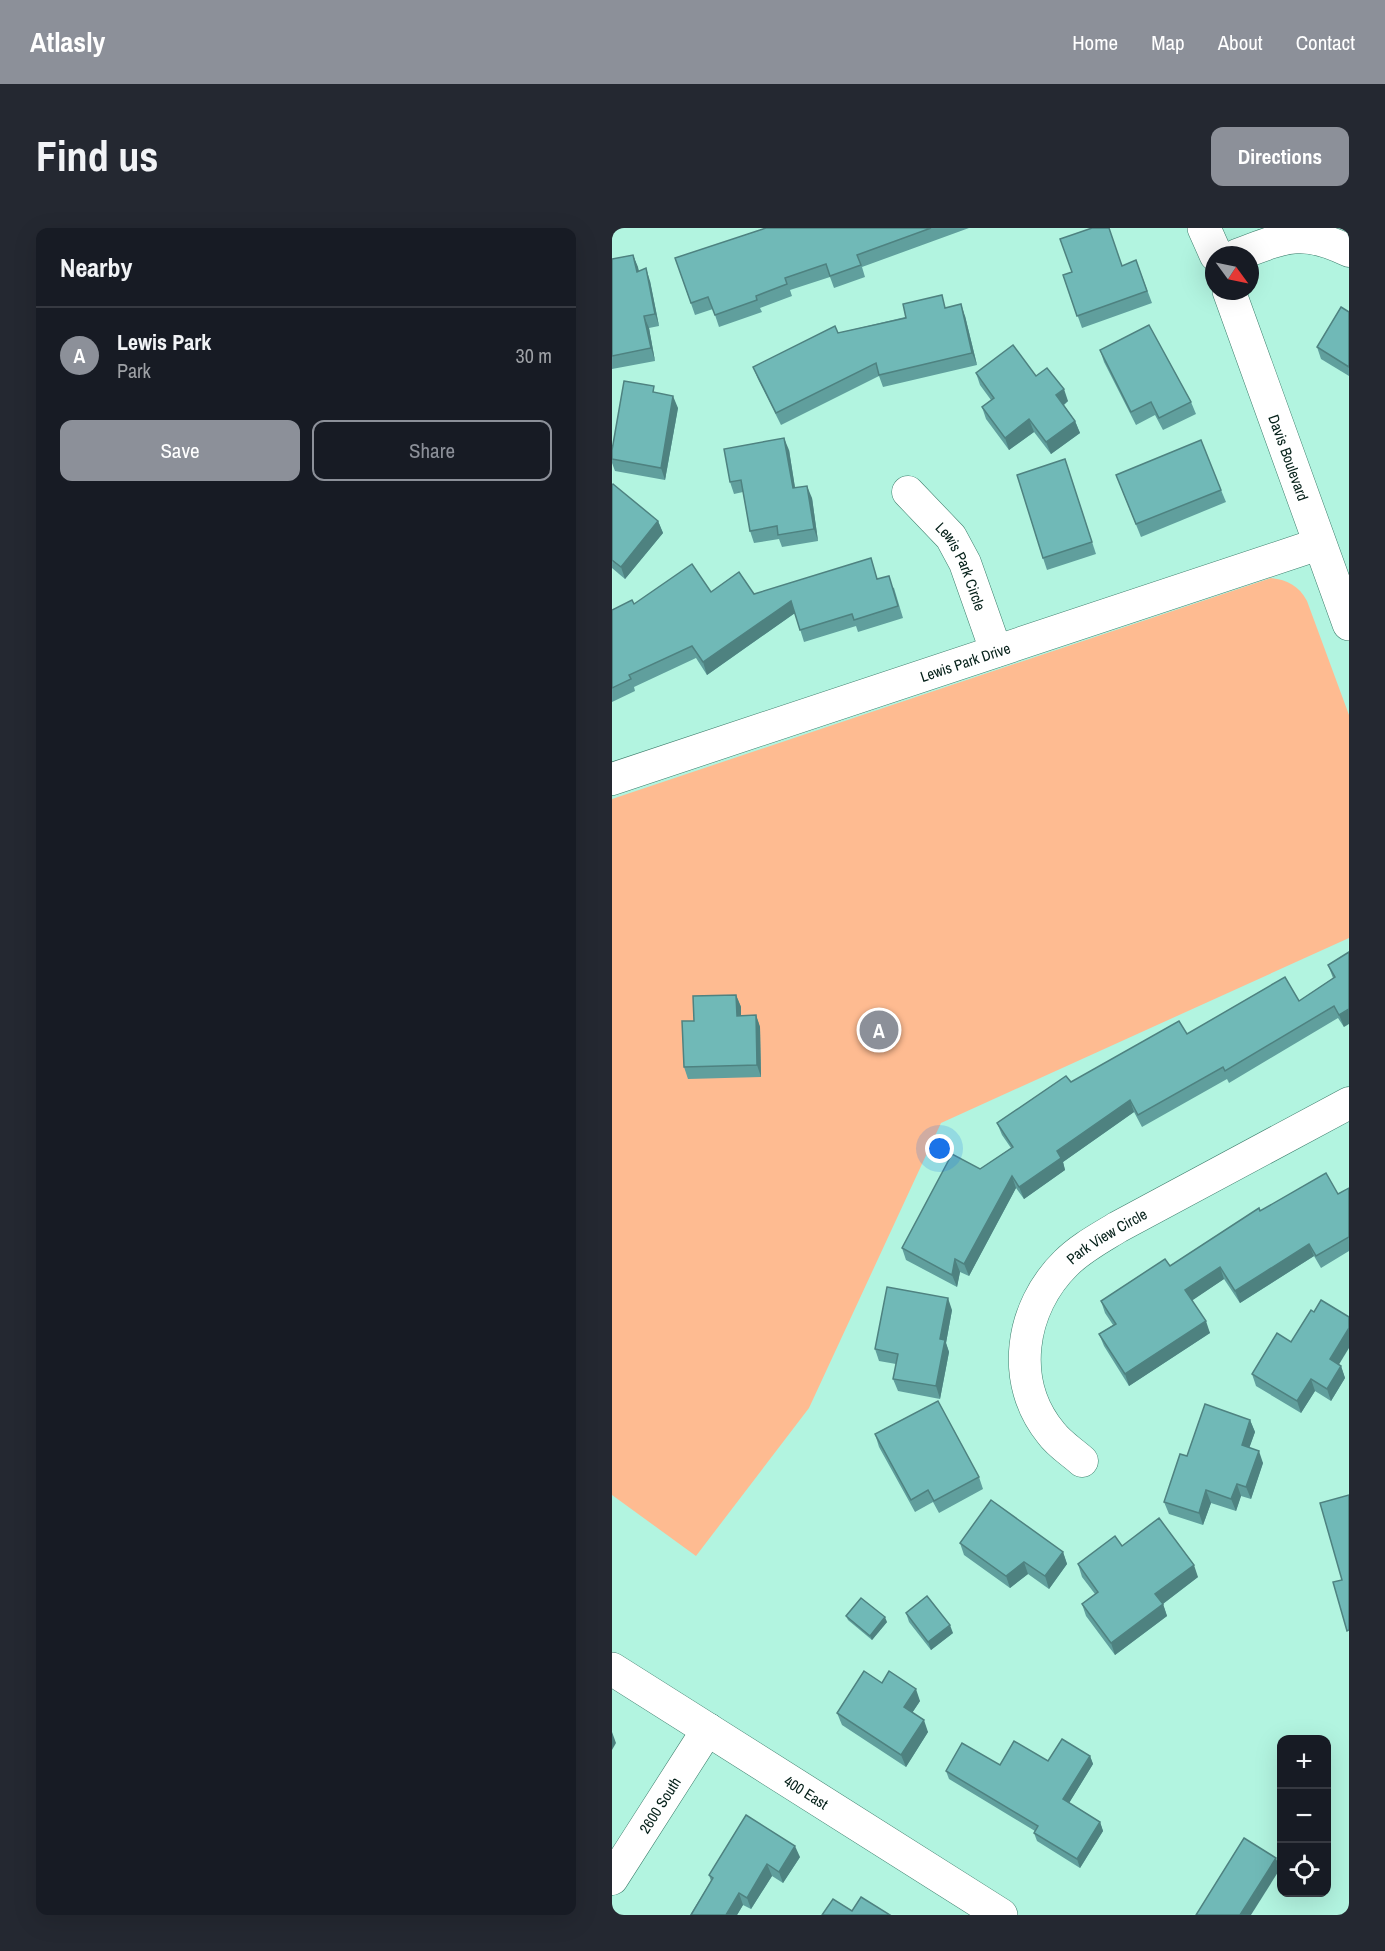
<!DOCTYPE html>
<meta charset="utf-8">
<style>
body{margin:0;font-family:"Archivo Narrow",sans-serif;background:#242831;color:#f1f3f6}
.controls{position:absolute;right:18px;bottom:18px;display:grid;overflow:hidden;border-radius:12px;box-shadow:0 6px 24px #0002}
.controls button{width:54px;height:54px;display:grid;place-items:center;padding:0;border:0;border-bottom:2px solid #363941;background:#171b24;color:#f1f3f6;font:30px sans-serif}
.compass{position:absolute;left:593px;top:18px;width:54px;height:54px;border-radius:50%;background:#171b24;box-shadow:0 6px 24px #0002;rotate:123deg}
.you{position:absolute;left:328px;top:921px;width:21px;height:21px;margin:-15px;border:4px solid #fff;border-radius:50%;background:#1a73e8;box-shadow:0 0 0 9px #1a73e833}
.badge{display:grid;place-items:center;width:39px;height:39px;border-radius:50%;background:#8c9099;color:#fff;font-size:20px;font-weight:700}
.pin{position:absolute;translate:-50% -50%;border:3px solid #fff;box-shadow:0 2px 6px #0006}
.list{margin:0;padding:0;list-style:none}
h2{display:flex;justify-content:space-between;align-items:center;height:78px;margin:0;padding:0 24px;font-size:26px}
h2 small{font-size:20px;font-weight:400;color:#9ea1a6}
.list li{display:grid;grid-template-columns:39px 1fr auto;gap:18px;align-items:center;box-sizing:border-box;height:96px;padding:0 24px;border-top:2px solid #363941}
.list b{display:block;font-size:22px;white-space:nowrap}
.list p{margin:0;font-size:20px;white-space:nowrap;color:#9ea1a6}
.list em{font-size:20px;font-style:normal;color:#9ea1a6}
.actions{display:flex;gap:12px;padding:18px 24px}
.actions a{flex:1;padding:14px 0;border:2px solid #8c9099;border-radius:12px;text-align:center;font-size:21px;color:#8c9099}
.actions .main{background:#8c9099;color:#fff}
.icon{flex:none;width:33px;height:33px;fill:none;stroke:currentColor;stroke-width:2;stroke-linecap:round;stroke-linejoin:round}
.map{position:relative;flex:none;width:737px;height:1687px;overflow:hidden;border-radius:12px}
header{display:flex;align-items:center;gap:36px;box-sizing:border-box;height:84px;padding:0 30px;background:#8c9099;color:#fff}
header strong{font-size:28px}
nav{display:flex;gap:33px;margin-inline-start:auto;font-size:21px}
.intro{display:flex;align-items:center;justify-content:space-between;box-sizing:border-box;height:144px;padding:0 36px}
h1{margin:0;font-size:42px}
.button{padding:15px 27px;border-radius:12px;background:#8c9099;color:#fff;font-size:21px;font-weight:700}
main{display:flex;gap:36px;padding:0 36px}
aside{flex:1;background:#171b24;border-radius:12px;box-shadow:0 6px 24px #0002}
.map>svg:first-child{display:block}
.green{fill:#febb91}
.lines{fill:none;stroke-linecap:round;stroke-linejoin:round}
.street-casing{stroke:#3d7e6c;stroke-width:33}
.secondary-casing{stroke:#3d7e6c;stroke-width:34}
.street{stroke:#fff;stroke-width:32}
.secondary{stroke:#fff;stroke-width:33}
.wall{fill:#609f9d}
.shaded-wall{fill:#4e8280}
.building{fill:#70b9b7;stroke:#4e8280;stroke-width:1.5}
.labels{text-anchor:middle;dominant-baseline:central;stroke-width:4.5;stroke-linejoin:round;paint-order:stroke}
.street-label{font-size:15px;fill:#052019;stroke:#caffee}
</style>
<header>
<strong>Atlasly</strong>
<nav><a>Home</a><a>Map</a><a>About</a><a>Contact</a></nav>
</header>
<div class="intro"><h1>Find us</h1><a class="button">Directions</a></div>
<main>
<aside>
<h2>Nearby<small></small></h2>
<ul class="list">
<li><span class="badge">A</span><div><b>Lewis Park</b><p>Park</p></div><em>30 m</em></li>
</ul>
<div class="actions"><a class="main">Save</a><a>Share</a></div>
</aside>
<div class="map">
<svg width="737" height="1687" viewBox="0 0 737 1687">
<rect width="100%" height="100%" fill="#b2f4e0"/>
<!-- green -->
<path class="green" d="M659 350C676 352 687 358 695 373L737 487V710L329 895 197 1180 84 1328 0 1267V571Z"/>
<g class="lines">
<!-- street casing -->
<g class="street-casing">
<g id="street">
<path d="M625 27C673 9 690 0 737 23"/>
<path id="s1" d="M296 264 339 309 353 335 384 423"/>
<path id="s2" d="M0 551 707 316"/>
<path id="s3" d="M470 1233C460 1224 447 1216 439 1205 397 1154 408 1080 454 1035 469 1020 488 1010 506 999L737 875"/>
<path id="s4" d="M0 1651 96 1501"/>
</g>
</g>
<!-- secondary casing -->
<g class="secondary-casing">
<g id="secondary">
<polyline points="592,0 604,27"/>
<path id="s5" d="M617 63 737 396"/>
<path id="s6" d="M0 1441 389 1687"/>
</g>
</g>
<!-- street -->
<use href="#street" class="street"/>
<!-- secondary -->
<use href="#secondary" class="secondary"/>
</g>
<!-- wall -->
<g class="wall">
<polygon points="154,0 357,0 250,39 253,49 222,60 218,49 178,62 180,68 148,80 150,84 107,99 101,81 83,87 63,30"/>
<polygon points="21,27 27,43 38,53 47,98 37,100 43,133 0,141 0,31"/>
<polygon points="524,32 540,75 470,100 451,47 510,38"/>
<polygon points="335,79 353,88 365,137 271,159 267,148 169,197 146,151 141,139 226,105"/>
<polygon points="737,84 737,148 709,131 705,119"/>
<polygon points="488,122 579,174 584,186 551,202 543,187 524,197 492,134"/>
<polygon points="364,145 456,173 452,177 463,193 468,205 439,226 422,204 397,222 374,191 370,179 379,172 368,157"/>
<polygon points="44,165 66,180 53,252 3,243 0,235 0,222"/>
<polygon points="177,222 183,260 200,270 206,313 170,319 167,311 142,315 138,303 131,264 122,266 118,254"/>
<polygon points="453,231 484,326 435,342 431,330"/>
<polygon points="504,247 609,262 614,274 529,309"/>
<polygon points="0,257 46,293 51,305 13,351 0,340"/>
<polygon points="266,351 282,360 291,390 246,404 244,398 192,414 183,385 95,447 84,430 22,459 23,463 0,474 0,382 22,376 99,364 142,366"/>
<polygon points="737,724 732,799 726,790 617,855 615,851 530,899 522,884 451,934 453,942 412,971 404,960 357,1048 348,1044 345,1059 294,1032 290,1020 368,941 399,920 390,907 385,895 459,854 575,806 687,773 721,750 716,737"/>
<polygon points="124,767 129,779 129,787 144,787 148,799 149,849 76,851 72,839 82,793"/>
<polygon points="737,960 737,1023 709,1040 702,1028 628,1075 612,1051 580,1072 598,1105 517,1158 492,1118 487,1106 501,1097 493,1085 489,1073 558,1038 648,983 726,966"/>
<polygon points="340,1082 334,1115 337,1124 328,1171 286,1163 281,1151 284,1136 267,1133 263,1121"/>
<polygon points="679,1114 729,1138 733,1150 719,1173 703,1163 689,1185 644,1158 640,1146"/>
<polygon points="638,1192 643,1204 637,1220 651,1235 639,1271 629,1268 624,1283 599,1275 591,1297 557,1286 552,1274 575,1228"/>
<polygon points="263,1206 367,1249 371,1261 327,1285 321,1274 303,1284 267,1219"/>
<polygon points="348,1315 451,1324 455,1336 437,1361 416,1346 398,1360 352,1327"/>
<polygon points="510,1318 586,1349 551,1376 555,1388 503,1427 474,1388 470,1376 483,1366 470,1349 466,1336"/>
<polygon points="294,1385 341,1405 319,1422 297,1394"/>
<polygon points="234,1388 275,1394 260,1412 236,1392"/>
<polygon points="270,1455 308,1473 300,1485 316,1504 294,1539 230,1497 225,1485"/>
<polygon points="478,1528 481,1536 457,1575 488,1594 491,1603 468,1640 425,1613 422,1605 423,1603 337,1551 334,1543 436,1533"/>
<polygon points="188,1629 171,1655 160,1648 139,1681 131,1677 125,1687 78,1687 99,1653 97,1647"/>
</g>
<!-- shaded-wall -->
<g class="shaded-wall">
<polygon points="21,27 26,39 29,56 25,44"/>
<polygon points="34,40 38,53 47,98 43,86"/>
<polygon points="349,76 353,88 365,137 360,125"/>
<polygon points="32,88 37,100 43,133 39,120"/>
<polygon points="452,161 456,173 449,179 444,167"/>
<polygon points="61,168 66,180 53,252 49,240"/>
<polygon points="417,191 422,204 397,222 393,210"/>
<polygon points="463,193 468,205 439,226 434,214"/>
<polygon points="172,210 177,222 185,272 181,260"/>
<polygon points="195,258 200,270 206,313 202,301"/>
<polygon points="46,293 51,305 13,351 9,339"/>
<polygon points="179,373 183,385 95,447 91,434"/>
<polygon points="124,767 129,779 129,800 125,788"/>
<polygon points="737,781 737,796 732,799 727,787"/>
<polygon points="144,787 148,799 149,849 145,837"/>
<polygon points="518,872 522,884 451,934 453,942 412,971 407,959 445,923"/>
<polygon points="400,948 404,960 357,1048 352,1036"/>
<polygon points="697,1016 702,1028 628,1075 623,1063"/>
<polygon points="343,1031 348,1044 345,1059 340,1047"/>
<polygon points="608,1039 612,1051 578,1074 573,1062"/>
<polygon points="336,1070 340,1082 334,1115 337,1124 328,1171 324,1158 328,1111"/>
<polygon points="594,1093 598,1105 517,1158 513,1146"/>
<polygon points="737,1100 737,1120 723,1143 718,1131"/>
<polygon points="729,1138 733,1150 719,1173 715,1161"/>
<polygon points="699,1151 703,1163 689,1185 685,1173"/>
<polygon points="638,1192 643,1204 634,1229 630,1217"/>
<polygon points="647,1223 651,1235 639,1271 634,1259"/>
<polygon points="625,1256 629,1268 624,1283 619,1271"/>
<polygon points="594,1262 599,1275 591,1297 587,1285"/>
<polygon points="451,1324 455,1336 437,1361 433,1348"/>
<polygon points="412,1334 416,1346 398,1360 394,1348"/>
<polygon points="582,1337 586,1349 548,1378 543,1366"/>
<polygon points="551,1376 555,1388 503,1427 499,1415"/>
<polygon points="273,1389 275,1394 260,1412 258,1408"/>
<polygon points="338,1397 341,1405 319,1422 316,1414"/>
<polygon points="304,1461 308,1473 296,1491 292,1479"/>
<polygon points="312,1492 316,1504 294,1539 289,1527"/>
<polygon points="0,1504 4,1515 0,1522"/>
<polygon points="478,1528 481,1536 454,1580 451,1571"/>
<polygon points="488,1594 491,1603 468,1640 465,1631"/>
<polygon points="183,1618 188,1629 171,1655 167,1644"/>
<polygon points="664,1630 668,1641 639,1687 628,1687"/>
<polygon points="155,1636 160,1648 139,1681 135,1670"/>
<polygon points="127,1665 131,1677 125,1687 114,1687"/>
</g>
<!-- building -->
<g class="building">
<polygon points="154,0 319,0 245,27 249,37 218,48 214,36 173,50 175,56 144,68 145,72 103,87 96,69 79,75 63,30"/>
<polygon points="480,0 497,0 510,38 524,32 535,63 465,88 451,47 460,44 448,11"/>
<polygon points="21,27 25,44 34,40 43,86 32,88 39,120 0,128 0,31"/>
<polygon points="330,67 333,80 349,76 360,125 267,147 264,135 164,185 141,139 223,98 226,105 294,90 291,76"/>
<polygon points="729,79 737,84 737,139 705,119"/>
<polygon points="537,97 579,174 547,190 539,174 519,184 488,122"/>
<polygon points="401,117 424,148 435,140 452,161 444,167 463,193 434,214 417,191 393,210 370,179 382,170 364,145"/>
<polygon points="12,153 42,158 41,164 61,168 49,240 0,231 0,222"/>
<polygon points="172,210 181,260 195,258 202,301 166,307 165,298 138,303 129,252 118,254 112,221"/>
<polygon points="589,212 609,262 524,296 504,247"/>
<polygon points="453,231 480,314 431,330 405,247"/>
<polygon points="1,256 46,293 9,339 0,332 0,257"/>
<polygon points="259,330 265,351 277,348 286,378 242,392 240,386 188,402 179,373 91,434 80,418 17,447 19,451 0,460 0,382 20,372 22,376 80,336 99,364 127,344 142,366"/>
<polygon points="737,724 737,781 727,787 722,778 613,843 611,839 526,887 518,872 445,923 449,930 407,959 400,948 352,1036 343,1031 340,1047 290,1020 340,926 368,941 401,919 385,895 454,848 459,854 567,793 575,806 673,749 687,773 723,749 716,737"/>
<polygon points="124,767 125,788 144,787 145,837 72,839 70,793 82,793 81,768"/>
<polygon points="714,945 726,966 737,960 737,1009 704,1028 697,1016 623,1063 608,1039 573,1062 594,1093 513,1146 487,1106 504,1096 489,1073 553,1031 558,1038 647,980 648,983"/>
<polygon points="275,1059 336,1070 328,1111 333,1112 324,1158 281,1151 286,1126 263,1121"/>
<polygon points="709,1072 737,1089 737,1100 718,1131 729,1138 715,1161 699,1151 685,1173 640,1146 665,1105 679,1114 699,1082 702,1084"/>
<polygon points="326,1173 367,1249 322,1273 316,1262 299,1272 263,1206"/>
<polygon points="593,1176 638,1192 630,1217 647,1223 634,1259 625,1256 619,1271 594,1262 587,1285 552,1274 568,1226 575,1228"/>
<polygon points="737,1267 737,1402 735,1403 721,1354 730,1352 708,1275"/>
<polygon points="379,1272 451,1324 433,1348 412,1334 394,1348 348,1315"/>
<polygon points="547,1290 582,1337 543,1366 551,1376 499,1415 470,1376 486,1364 466,1336 503,1308 510,1318"/>
<polygon points="315,1368 338,1397 316,1414 294,1385"/>
<polygon points="249,1370 273,1389 258,1408 234,1388"/>
<polygon points="252,1443 270,1455 277,1443 304,1461 292,1479 312,1492 289,1527 225,1485"/>
<polygon points="450,1511 478,1528 451,1571 488,1594 465,1631 422,1605 426,1598 334,1543 350,1515 388,1537 402,1513 436,1533"/>
<polygon points="134,1587 183,1618 167,1644 155,1636 135,1670 127,1665 114,1687 79,1687 101,1650 97,1647"/>
<polygon points="632,1610 664,1630 628,1687 584,1687"/>
<polygon points="249,1669 278,1687 210,1687 221,1671 240,1683"/>
</g>
<g class="labels">
<!-- street labels -->
<g class="street-label">
<text stroke="none"><textPath href="#s5" startOffset="177">Davis Boulevard</textPath></text>
<text stroke="none"><textPath href="#s1" startOffset="93">Lewis Park Circle</textPath></text>
<text stroke="none"><textPath href="#s2" startOffset="372">Lewis Park Drive</textPath></text>
<text stroke="none"><textPath href="#s3" startOffset="278">Park View Circle</textPath></text>
<text stroke="none"><textPath href="#s6" startOffset="230">400 East</textPath></text>
<text stroke="none"><textPath href="#s4" startOffset="88">2600 South</textPath></text>
</g>
</g>
</svg>
<div class="controls">
<button>+</button>
<button>−</button>
<button><svg class="icon" aria-label="locate" viewBox="0 0 24 24"><circle cx="12" cy="12" r="6"/><path d="M12 2v4M12 18v4M2 12h4M18 12h4"/></svg></button>
</div>
<svg class="compass" viewBox="-18 -18 36 36"><path d="M0-13l5 13h-10z" fill="#e53935"/><path d="M0 13l5-13h-10z" fill="#9ea1a6"/></svg>
<div class="you"></div>
<div class="pin badge" style="left:267px;top:802px">A</div>
</div>
</main>
